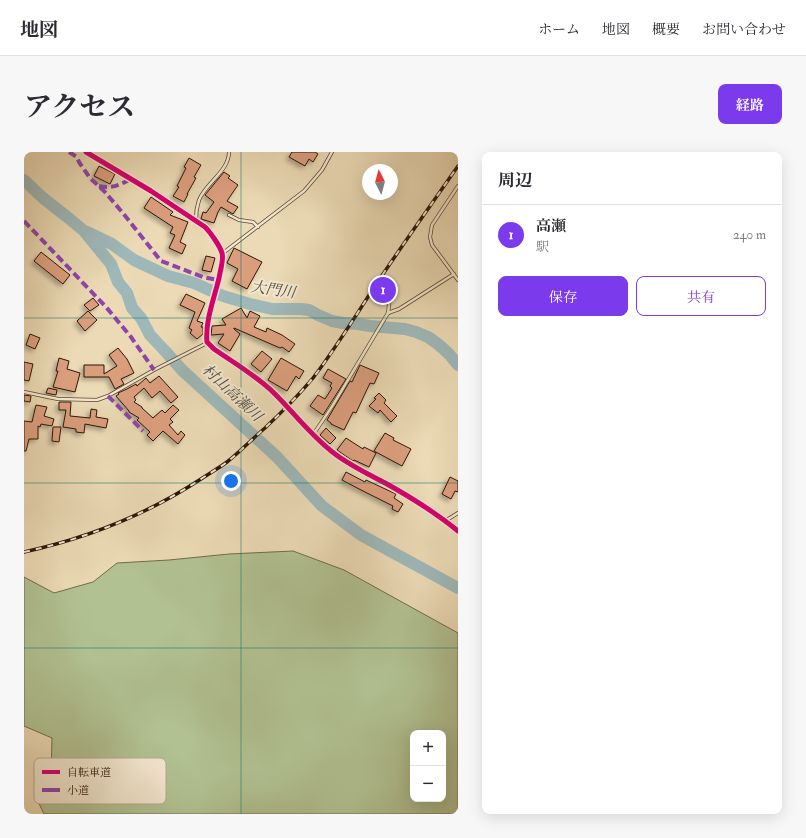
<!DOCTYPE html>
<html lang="ja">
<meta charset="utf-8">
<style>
body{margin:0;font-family:"IM FELL Double Pica","Noto Serif JP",serif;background:#f7f7f7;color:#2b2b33}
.controls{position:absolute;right:12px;bottom:12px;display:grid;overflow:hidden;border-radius:8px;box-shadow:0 4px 16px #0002}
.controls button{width:36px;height:36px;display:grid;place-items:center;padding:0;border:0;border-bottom:1px solid #e1e1e2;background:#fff;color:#2b2b33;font:20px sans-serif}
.compass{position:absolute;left:338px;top:12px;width:36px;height:36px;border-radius:50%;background:#fff;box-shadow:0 4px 16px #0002;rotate:354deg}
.you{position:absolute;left:207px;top:329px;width:14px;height:14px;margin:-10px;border:3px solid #fff;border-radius:50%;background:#1a73e8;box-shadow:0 0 0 6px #1a73e833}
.badge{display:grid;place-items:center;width:26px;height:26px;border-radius:50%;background:#7c3aed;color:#fff;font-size:13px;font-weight:700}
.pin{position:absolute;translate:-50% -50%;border:2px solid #fff;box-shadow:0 1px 4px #0006}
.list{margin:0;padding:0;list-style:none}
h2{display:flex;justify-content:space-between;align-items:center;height:52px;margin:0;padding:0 16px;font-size:17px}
h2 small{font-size:13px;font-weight:400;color:#7c7c81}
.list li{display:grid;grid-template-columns:26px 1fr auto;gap:12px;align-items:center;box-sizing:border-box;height:60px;padding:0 16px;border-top:1px solid #e1e1e2}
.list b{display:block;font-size:15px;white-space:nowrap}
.list p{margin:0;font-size:13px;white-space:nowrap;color:#7c7c81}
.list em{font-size:13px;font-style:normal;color:#7c7c81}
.actions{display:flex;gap:8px;padding:12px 16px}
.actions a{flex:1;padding:9px 0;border:1px solid #7c3aed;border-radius:8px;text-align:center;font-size:14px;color:#7c3aed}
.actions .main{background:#7c3aed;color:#fff}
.map{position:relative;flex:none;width:434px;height:662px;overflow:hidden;border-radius:8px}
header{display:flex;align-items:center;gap:24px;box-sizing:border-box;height:56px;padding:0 20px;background:#fff;border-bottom:1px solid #e1e1e2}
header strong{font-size:19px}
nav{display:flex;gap:22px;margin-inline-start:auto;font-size:14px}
.intro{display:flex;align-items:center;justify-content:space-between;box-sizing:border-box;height:96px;padding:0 24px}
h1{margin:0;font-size:28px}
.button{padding:10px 18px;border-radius:8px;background:#7c3aed;color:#fff;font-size:14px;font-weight:700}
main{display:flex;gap:24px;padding:0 24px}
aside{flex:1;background:#fff;border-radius:8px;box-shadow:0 4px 16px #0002}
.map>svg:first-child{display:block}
.green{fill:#b1c192;stroke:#6f6c4c;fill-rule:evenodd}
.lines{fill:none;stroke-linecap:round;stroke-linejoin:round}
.river{stroke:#9eb8b9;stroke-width:12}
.building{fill:#db9e7d;stroke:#2d1605;filter:url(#shadow)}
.lane-casing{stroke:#5c4731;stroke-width:4}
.street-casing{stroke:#5c4731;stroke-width:7}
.lane{stroke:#f2e7cf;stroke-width:2.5}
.street{stroke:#f2e7cf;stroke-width:5.5}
.rail-casing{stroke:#2d1605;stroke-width:3.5}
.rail{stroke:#f2e7cf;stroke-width:2;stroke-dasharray:6;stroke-linecap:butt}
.quiet{stroke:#8e44ad;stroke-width:4;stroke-dasharray:8 4;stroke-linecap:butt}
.cycleway-casing{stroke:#f2e7cf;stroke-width:8}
.cycleway{stroke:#d6006c;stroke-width:5}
.grid{fill:none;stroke:#0f766e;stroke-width:1;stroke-opacity:0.55}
.labels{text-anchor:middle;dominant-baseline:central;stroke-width:4;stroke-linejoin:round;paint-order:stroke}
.water-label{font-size:15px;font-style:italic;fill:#554f44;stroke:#f2e7cf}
.key{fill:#f2e7cf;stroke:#b7a892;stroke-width:1}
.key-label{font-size:11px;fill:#2d1605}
</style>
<header>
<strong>地図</strong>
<nav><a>ホーム</a><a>地図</a><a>概要</a><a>お問い合わせ</a></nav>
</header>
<div class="intro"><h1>アクセス</h1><a class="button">経路</a></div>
<main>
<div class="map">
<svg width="434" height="662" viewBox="0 0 434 662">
<defs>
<filter id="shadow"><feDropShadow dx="-3" dy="3" stdDeviation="2" flood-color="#0004"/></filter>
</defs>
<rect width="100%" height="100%" fill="#ebdab5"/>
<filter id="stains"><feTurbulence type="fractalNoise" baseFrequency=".005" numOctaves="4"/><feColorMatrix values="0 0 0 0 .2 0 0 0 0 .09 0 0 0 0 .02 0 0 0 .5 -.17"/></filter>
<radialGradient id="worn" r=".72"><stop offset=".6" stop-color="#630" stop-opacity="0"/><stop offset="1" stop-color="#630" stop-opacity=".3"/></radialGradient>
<!-- green -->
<path class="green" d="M269 399 320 418 434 481V662H20L10 641 27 629 28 586 0 574V425L30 441 69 430 93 411 145 408 205 402ZM389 581H419V647H389Z"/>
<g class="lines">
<!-- river -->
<g class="river">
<polyline points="0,28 19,46 47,68 60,79 87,112 94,130 103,141 108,156 117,166 126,183 142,200 158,218 253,305 298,354 337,383 434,436"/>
<polyline points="63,80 88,92 110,108 144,124 170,131 199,144 226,152 248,157 277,157 285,158 294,163 308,169 319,171 334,172 346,174 381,177 392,180 404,185 414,192 425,202 434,213"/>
</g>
</g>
<!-- building -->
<g class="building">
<polygon points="268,0 291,0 294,2 289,10 285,7 281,14 265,5"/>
<polygon points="165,6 177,13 170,25 172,26 163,42 164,42 160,50 149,44 155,35 153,34 162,16 160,15"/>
<polygon points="75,14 91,22 86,32 70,24"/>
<polygon points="200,20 206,24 204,26 214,33 203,49 214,55 209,62 197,55 194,60 190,71 177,67 179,60 182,61 190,50 181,43"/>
<polygon points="127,45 149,60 146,63 164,70 156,90 162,93 158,102 145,96 151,83 146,81 149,75 120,56"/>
<polygon points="210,96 238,110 223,137 208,129 214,117 203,111"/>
<polygon points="17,100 46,123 39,132 10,109"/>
<polygon points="182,104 191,106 187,120 178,118"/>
<polygon points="358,130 365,134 358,145 352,142"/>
<polygon points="162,142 181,151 173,169 179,171 177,175 179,175 179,182 173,187 166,181 168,178 165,176 171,160 156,153"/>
<polygon points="69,146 75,153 66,159 60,153"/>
<polygon points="217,156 223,166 226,159 236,164 230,175 242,180 243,176 258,183 271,192 265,200 258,195 256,196 210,176 210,177 216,182 206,199 194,191 200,182 187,183 188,174 202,173 198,167"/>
<polygon points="64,159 73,168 61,179 53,169"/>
<polygon points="6,182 16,186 11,197 2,193"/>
<polygon points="94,196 103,207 110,221 97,227 100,232 91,237 85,225 60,225 60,213 80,213 80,222 93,214 85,203"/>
<polygon points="238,199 248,207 237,220 227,212"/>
<polygon points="35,206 45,209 43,217 56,221 51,240 29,235 34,219 32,219"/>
<polygon points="257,206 280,219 275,227 272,224 263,239 244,228"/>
<polygon points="0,210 9,212 5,229 0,228"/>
<polygon points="336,213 355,221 350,232 346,231 332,261 329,260 320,278 307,272 307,271 303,268 326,229 328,230"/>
<polygon points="304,217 322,227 299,263 286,254 294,243 301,247 308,236 306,234 308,231 299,226"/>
<polygon points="135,224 154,245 147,251 136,239 128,246 120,236 110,245 112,248 110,250 118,255 118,256 129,266 138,258 141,261 149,253 155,258 146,267 149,270 145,273 154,283 157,279 161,283 154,292 139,279 129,289 123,283 126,280 113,268 115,266 105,260 105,259 92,244 95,242 94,241 103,237 112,232 113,234 122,226 126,231"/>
<polygon points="24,236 33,238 32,243 22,241"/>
<polygon points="355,241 362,248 360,251 373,264 367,270 356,258 354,261 345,254 352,247 350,246"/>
<polygon points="0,243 7,244 6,250 0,249"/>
<polygon points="35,250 47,250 46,264 66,266 67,257 73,258 72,265 84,267 82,276 61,272 60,281 52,280 52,277 39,275 42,258 35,258"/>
<polygon points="12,253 23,255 20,264 30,267 28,274 17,272 16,275 14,274 14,287 5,287 2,299 0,299 0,269 8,270"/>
<polygon points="29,275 37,275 35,290 28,289"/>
<polygon points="302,276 312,286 306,292 296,283"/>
<polygon points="361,281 370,286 369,288 387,297 378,314 350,299"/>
<polygon points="322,286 339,297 340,295 352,301 345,315 330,308 329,309 313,298"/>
<polygon points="322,320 341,330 342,328 372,342 370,346 379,352 374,360 368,357 369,354 337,338 318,328"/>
<polygon points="426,325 434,329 434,340 431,339 427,347 418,342"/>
</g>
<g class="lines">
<!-- lane casing -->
<g class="lane-casing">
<g id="lane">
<polyline points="434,34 408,73 406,85 408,93 434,128"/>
<polyline points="205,63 215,68 229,70 234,75"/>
<path d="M172 67C172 61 173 54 175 48 182 31 205 19 205 0"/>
<polyline points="199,101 280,39 298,18 308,0"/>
<polyline points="364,161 375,157 430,122"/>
<polyline points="0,240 34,247 73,248 84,244 130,218 183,191"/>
<polyline points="289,283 309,253 364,161 366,145 363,144"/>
<polyline points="421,369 434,361"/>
</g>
</g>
<!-- street casing -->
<g class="street-casing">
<path id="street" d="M62 0 127 39 181 75C186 80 196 94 198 101 200 108 196 119 195 126 190 147 181 169 183 190L190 197C210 211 233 224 251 242 271 262 288 285 311 302 327 314 346 323 363 332 388 346 412 361 434 379"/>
</g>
<!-- lane -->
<use href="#lane" class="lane"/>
<!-- street -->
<use href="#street" class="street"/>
<!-- rail casing -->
<g class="rail-casing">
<path id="rail" d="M0 400C64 386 122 363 177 327 186 321 195 316 203 310 216 300 228 287 241 276 258 260 274 244 289 226 312 196 332 163 353 131 379 92 407 53 434 14"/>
</g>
<!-- rail -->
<use href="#rail" class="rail"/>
<!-- quiet -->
<g class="quiet">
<polyline points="45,0 53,5 55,10 66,26 80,39 98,60 137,109 179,125 194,128"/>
<path d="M75 34C88 37 95 33 107 27"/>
<polyline points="0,69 82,155 107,185 130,218"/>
<polyline points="84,244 119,279"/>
</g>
<!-- cycleway casing -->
<g class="cycleway-casing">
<path id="cycleway" d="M62 0 127 39 181 75C186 80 196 94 198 101 200 108 196 119 195 126 190 147 181 169 183 190L190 197C210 211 233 224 251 242 271 262 288 285 311 302 327 314 346 323 363 332 388 346 412 361 434 379"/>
</g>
<!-- cycleway -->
<use href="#cycleway" class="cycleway"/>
</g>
<!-- grid -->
<path class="grid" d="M217 0V662M0 166H434M0 331H434M0 496H434"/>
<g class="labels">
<!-- water labels -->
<g class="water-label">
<text transform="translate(249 138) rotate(8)">大門川</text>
<text transform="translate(208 241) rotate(43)">村山高瀬川</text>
</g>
</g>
<!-- legend -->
<rect x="10" y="606" width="132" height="46" rx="6" class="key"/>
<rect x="18" y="618" width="18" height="4" fill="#d6006c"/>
<rect x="18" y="636" width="18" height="4" fill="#8e44ad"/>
<g class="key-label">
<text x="43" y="624">自転車道</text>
<text x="43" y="642">小道</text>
</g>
<rect width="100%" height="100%" filter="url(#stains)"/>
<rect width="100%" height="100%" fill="url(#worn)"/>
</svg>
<div class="controls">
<button>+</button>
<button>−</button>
</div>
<svg class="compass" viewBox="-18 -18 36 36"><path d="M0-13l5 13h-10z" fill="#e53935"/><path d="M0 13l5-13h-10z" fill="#7c7c81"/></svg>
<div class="you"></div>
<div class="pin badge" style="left:359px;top:138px">1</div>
</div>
<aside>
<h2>周辺<small></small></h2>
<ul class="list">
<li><span class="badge">1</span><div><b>高瀬</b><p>駅</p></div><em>240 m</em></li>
</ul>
<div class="actions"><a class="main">保存</a><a>共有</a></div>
</aside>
</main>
